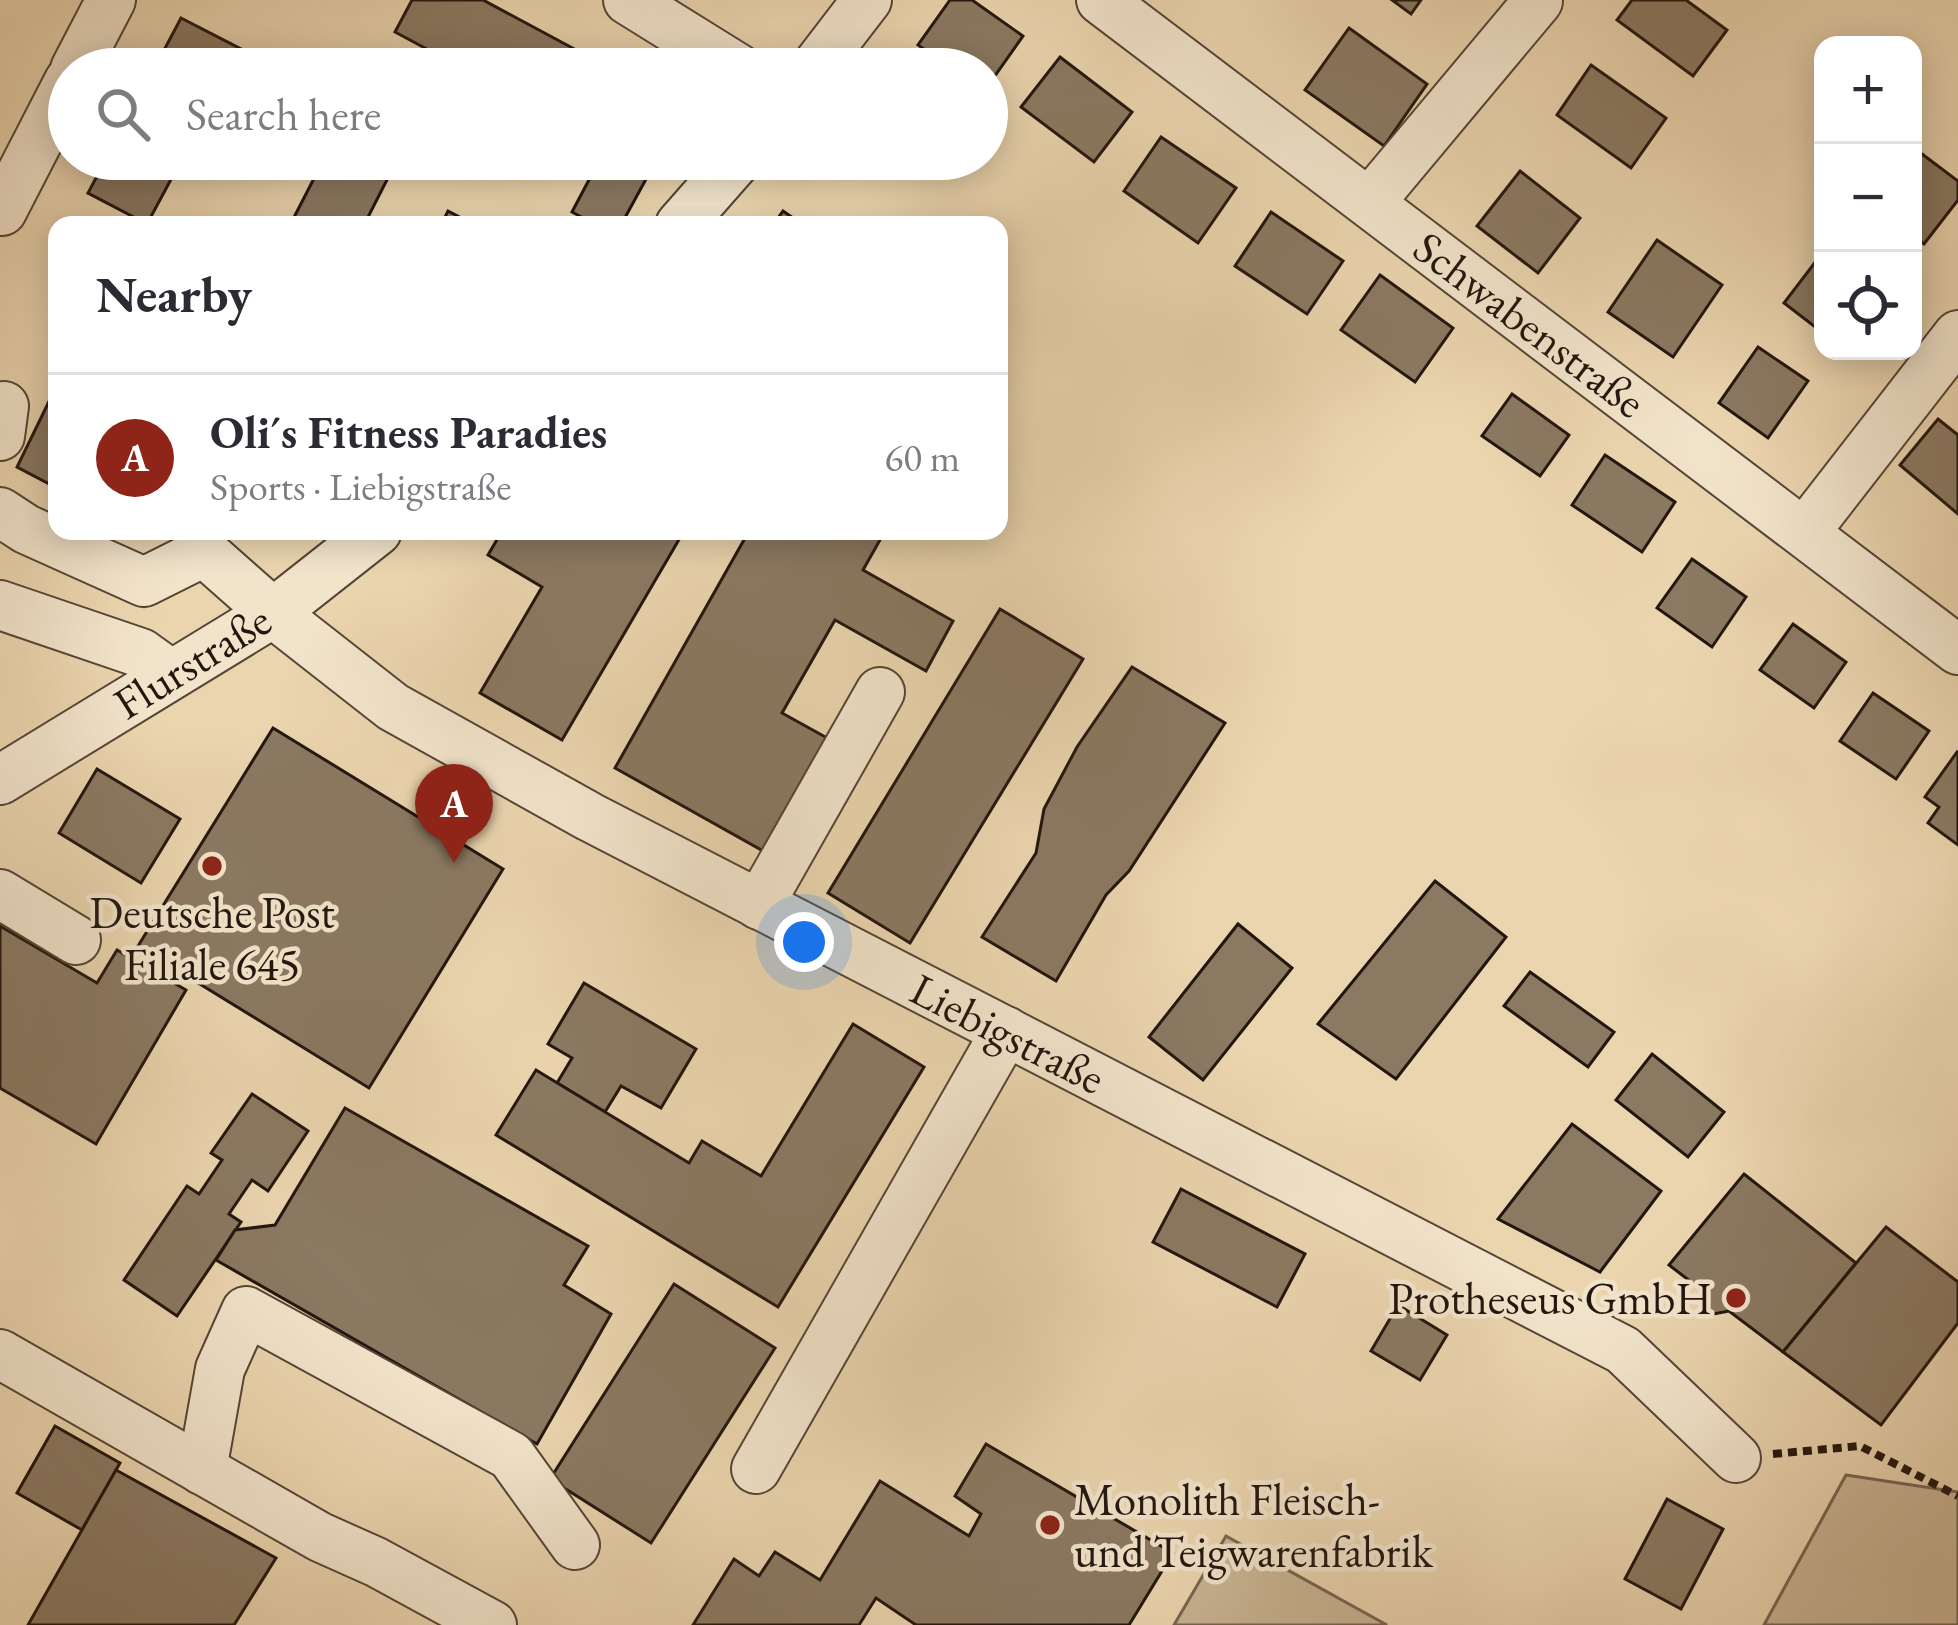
<!DOCTYPE html>
<meta charset="utf-8">
<style>
body{margin:0;font-family:"EB Garamond",serif;background:#f7f7f7;color:#2b2b33}
.controls{position:absolute;right:36px;top:36px;display:grid;overflow:hidden;border-radius:24px;box-shadow:0 6px 30px #0003}
.controls button{width:108px;height:108px;display:grid;place-items:center;padding:0;border:0;border-bottom:3px solid #e1e1e2;background:#fff;color:#2b2b33;font:60px sans-serif}
.you{position:absolute;left:804px;top:942px;width:42px;height:42px;margin:-30px;border:9px solid #fff;border-radius:50%;background:#1a73e8;box-shadow:0 0 0 18px #1a73e833}
.badge{display:grid;place-items:center;width:78px;height:78px;border-radius:50%;background:#8f2418;color:#fff;font-size:39px;font-weight:700}
.pin{position:absolute;translate:-50% -99px;filter:drop-shadow(0 3px 6px #0008)}
.pin::after{content:'';position:absolute;top:63px;width:42px;height:36px;background:inherit;clip-path:polygon(0 0,100% 0,50% 100%)}
.list{margin:0;padding:0;list-style:none}
h2{display:flex;justify-content:space-between;align-items:center;height:156px;margin:0;padding:0 48px;font-size:51px}
h2 small{font-size:39px;font-weight:400;color:#7c7c81}
.list li{display:grid;grid-template-columns:78px 1fr auto;gap:36px;align-items:center;box-sizing:border-box;height:168px;padding:0 48px;border-top:3px solid #e1e1e2}
.list b{display:block;font-size:45px;white-space:nowrap}
.list p{margin:0;font-size:39px;white-space:nowrap;color:#7c7c81}
.list em{font-size:39px;font-style:normal;color:#7c7c81}
.icon{flex:none;width:66px;height:66px;fill:none;stroke:currentColor;stroke-width:2;stroke-linecap:round;stroke-linejoin:round}
.map{position:relative;flex:none;width:1958px;height:1625px;overflow:hidden}
.search{position:absolute;background:#fff;box-shadow:0 6px 30px #0003;left:48px;top:48px;width:960px;height:132px;display:flex;align-items:center;gap:30px;box-sizing:border-box;padding:0 42px;border-radius:66px;color:#7c7c81;font-size:45px}
.panel{position:absolute;background:#fff;box-shadow:0 6px 30px #0003;left:48px;top:216px;width:960px;height:324px;border-radius:24px}
.map>svg:first-child{display:block}
.green{fill:#c9b594;stroke:#766651;stroke-width:3}
.building{fill:#8b7962;stroke:#22160e;stroke-width:3}
.lines{fill:none;stroke-linecap:round;stroke-linejoin:round}
.minor-casing{stroke:#544636;stroke-width:52}
.path{stroke:#22160e;stroke-width:8;stroke-dasharray:9 6;stroke-linecap:butt}
.minor{stroke:#f2e4cb;stroke-width:48}
.poi-dot{fill:#8f2418;stroke:#f2e4cb;stroke-width:4.5}
.labels{text-anchor:middle;dominant-baseline:central;stroke-width:9;stroke-linejoin:round;paint-order:stroke}
.street-label{font-size:45px;fill:#22160e;stroke:#f2e4cb}
.poi-label{font-size:45px;fill:#22160e;stroke:#f2e4cb}
</style>
<div class="map">
<svg width="1958" height="1625" viewBox="0 0 1958 1625">
<rect width="100%" height="100%" fill="#ebd5af"/>
<filter id="stains"><feTurbulence type="fractalNoise" baseFrequency=".00167" numOctaves="4"/><feColorMatrix values="0 0 0 0 .2 0 0 0 0 .09 0 0 0 0 .02 0 0 0 .5 -.17"/></filter>
<radialGradient id="worn" r=".72"><stop offset=".6" stop-color="#630" stop-opacity="0"/><stop offset="1" stop-color="#630" stop-opacity=".3"/></radialGradient>
<!-- green -->
<g class="green">
<polygon points="1846,1475 1958,1492 1958,1625 1764,1625"/>
<polygon points="1226,1536 1387,1625 1174,1625"/>
</g>
<!-- building -->
<g class="building">
<polygon points="412,0 483,0 580,52 571,69 464,69 395,32"/>
<polygon points="950,0 972,0 1023,36 987,87 987,69 952,69 918,45"/>
<polygon points="1392,0 1421,0 1411,14"/>
<polygon points="1632,0 1686,0 1727,30 1693,76 1617,20"/>
<polygon points="181,18 241,49 230,69 154,69"/>
<polygon points="1349,28 1427,84 1384,146 1305,90"/>
<polygon points="1060,57 1132,112 1094,162 1021,107"/>
<polygon points="1591,65 1666,118 1631,168 1557,115"/>
<polygon points="1161,137 1236,188 1198,243 1124,191"/>
<polygon points="1922,154 1958,181 1958,200 1924,244 1913,236 1913,166"/>
<polygon points="106,159 182,159 147,224 88,193"/>
<polygon points="324,159 370,159 392,170 364,225 290,225"/>
<polygon points="600,159 657,159 621,225 596,225 572,212"/>
<polygon points="1520,171 1580,218 1538,273 1477,226"/>
<polygon points="448,211 475,225 441,225"/>
<polygon points="783,211 803,225 773,225"/>
<polygon points="1271,212 1343,261 1307,314 1235,266"/>
<polygon points="1657,240 1722,285 1673,357 1608,312"/>
<polygon points="1823,252 1823,333 1784,303"/>
<polygon points="1380,275 1453,328 1415,382 1341,330"/>
<polygon points="1758,347 1808,381 1768,438 1719,403"/>
<polygon points="57,385 57,488 17,467"/>
<polygon points="1512,394 1569,435 1540,476 1482,436"/>
<polygon points="1938,419 1958,435 1958,514 1900,465"/>
<polygon points="1605,455 1675,502 1642,552 1572,505"/>
<polygon points="502,531 684,531 562,740 480,693 542,587 488,555"/>
<polygon points="749,531 885,531 863,570 953,621 926,671 835,620 782,713 829,739 765,852 615,768"/>
<polygon points="1692,559 1746,597 1712,647 1657,608"/>
<polygon points="1000,609 1083,659 910,943 828,893"/>
<polygon points="1793,624 1846,662 1814,708 1760,670"/>
<polygon points="1132,667 1225,723 1129,871 1106,895 1056,981 982,937 1036,853 1044,809 1077,747"/>
<polygon points="1873,693 1929,731 1896,779 1840,741"/>
<polygon points="273,728 503,869 369,1088 138,946"/>
<polygon points="1957,752 1958,753 1958,845 1928,823 1939,807 1925,797"/>
<polygon points="97,769 180,819 141,883 59,833"/>
<polygon points="1435,881 1506,937 1396,1079 1318,1024"/>
<polygon points="1238,924 1292,968 1203,1080 1149,1037"/>
<polygon points="0,926 97,983 117,950 186,990 96,1144 0,1088"/>
<polygon points="1530,972 1614,1032 1588,1067 1504,1006"/>
<polygon points="584,983 696,1049 661,1108 621,1086 605,1112 557,1083 572,1058 548,1044"/>
<polygon points="853,1024 924,1067 778,1307 496,1135 536,1070 689,1163 702,1141 761,1176"/>
<polygon points="1652,1054 1724,1112 1688,1157 1616,1100"/>
<polygon points="252,1094 308,1131 268,1191 252,1180 229,1214 241,1222 177,1316 124,1280 187,1186 199,1194 222,1160 211,1153"/>
<polygon points="345,1108 588,1246 564,1285 611,1314 537,1444 216,1260 235,1230 275,1225"/>
<polygon points="1572,1124 1661,1191 1600,1272 1498,1219"/>
<polygon points="1744,1174 1856,1263 1783,1352 1729,1311 1708,1315 1703,1291 1669,1265"/>
<polygon points="1181,1189 1305,1254 1277,1307 1153,1242"/>
<polygon points="1886,1227 1958,1282 1958,1323 1881,1425 1783,1352"/>
<polygon points="674,1284 775,1348 651,1543 550,1479"/>
<polygon points="1398,1305 1447,1335 1420,1380 1371,1351"/>
<polygon points="55,1426 120,1463 82,1530 17,1493"/>
<polygon points="986,1444 1173,1553 1129,1625 916,1625 876,1598 859,1625 693,1625 734,1559 759,1576 775,1552 820,1580 880,1481 969,1536 981,1514 955,1496"/>
<polygon points="116,1470 276,1558 234,1625 28,1625"/>
<polygon points="1667,1499 1723,1529 1681,1609 1625,1579"/>
</g>
<g class="lines">
<!-- minor casing -->
<g class="minor-casing">
<g id="minor">
<polyline points="628,0 739,69"/>
<polyline points="1101,0 1958,650"/>
<polyline points="75,69 111,0"/>
<polyline points="814,69 867,0"/>
<polyline points="1370,202 1538,1"/>
<polyline points="2,211 69,81"/>
<polyline points="680,225 738,159"/>
<polyline points="0,436 4,406"/>
<polyline points="0,512 26,529 144,582 204,552 273,613 393,707 590,817 1623,1350 1736,1458"/>
<polyline points="1805,532 1958,335"/>
<polyline points="0,605 141,653 170,674"/>
<polyline points="0,780 273,613 377,531"/>
<polyline points="0,894 76,940"/>
<polyline points="759,905 880,692"/>
<polyline points="0,1354 320,1537 376,1562 492,1625"/>
<polyline points="756,1469 1006,1031"/>
<polyline points="202,1470 220,1369 246,1311 511,1456 575,1545"/>
</g>
</g>
<!-- path -->
<polyline class="path" points="1773,1454 1860,1446 1958,1496"/>
<!-- minor -->
<use href="#minor" class="minor"/>
</g>
<!-- markers -->
<g class="poi-dot">
<circle cx="212" cy="866" r="12"/>
<circle cx="1736" cy="1298" r="12"/>
<circle cx="1050" cy="1525" r="12"/>
</g>
<g class="labels">
<!-- street labels -->
<g class="street-label">
<text transform="translate(1530 324) rotate(37)">Schwabenstraße</text>
<text transform="translate(192 661) rotate(-32)">Flurstraße</text>
<text transform="translate(1008 1033) rotate(27)">Liebigstraße</text>
</g>
<!-- poi labels -->
<g class="poi-label">
<text x="212" y="912">Deutsche Post<tspan x="212" dy="52">Filiale 645</tspan></text>
<text x="1712" y="1298" text-anchor="end">Protheseus GmbH</text>
<text x="1074" y="1499" text-anchor="start">Monolith Fleisch-<tspan x="1074" dy="52">und Teigwarenfabrik</tspan></text>
</g>
</g>
<rect width="100%" height="100%" filter="url(#stains)"/>
<rect width="100%" height="100%" fill="url(#worn)"/>
</svg>
<div class="controls">
<button>+</button>
<button>−</button>
<button><svg class="icon" aria-label="locate" viewBox="0 0 24 24"><circle cx="12" cy="12" r="6"/><path d="M12 2v4M12 18v4M2 12h4M18 12h4"/></svg></button>
</div>
<div class="you"></div>
<div class="pin badge" style="left:454px;top:863px">A</div>
<div class="search"><svg class="icon" aria-label="search" viewBox="0 0 24 24"><circle cx="10" cy="10" r="6"/><path d="M15 15l6 6"/></svg>Search here</div>
<section class="panel">
<h2>Nearby<small></small></h2>
<ul class="list">
<li><span class="badge">A</span><div><b>Oli´s Fitness Paradies</b><p>Sports · Liebigstraße</p></div><em>60 m</em></li>
</ul>
</section>
</div>
